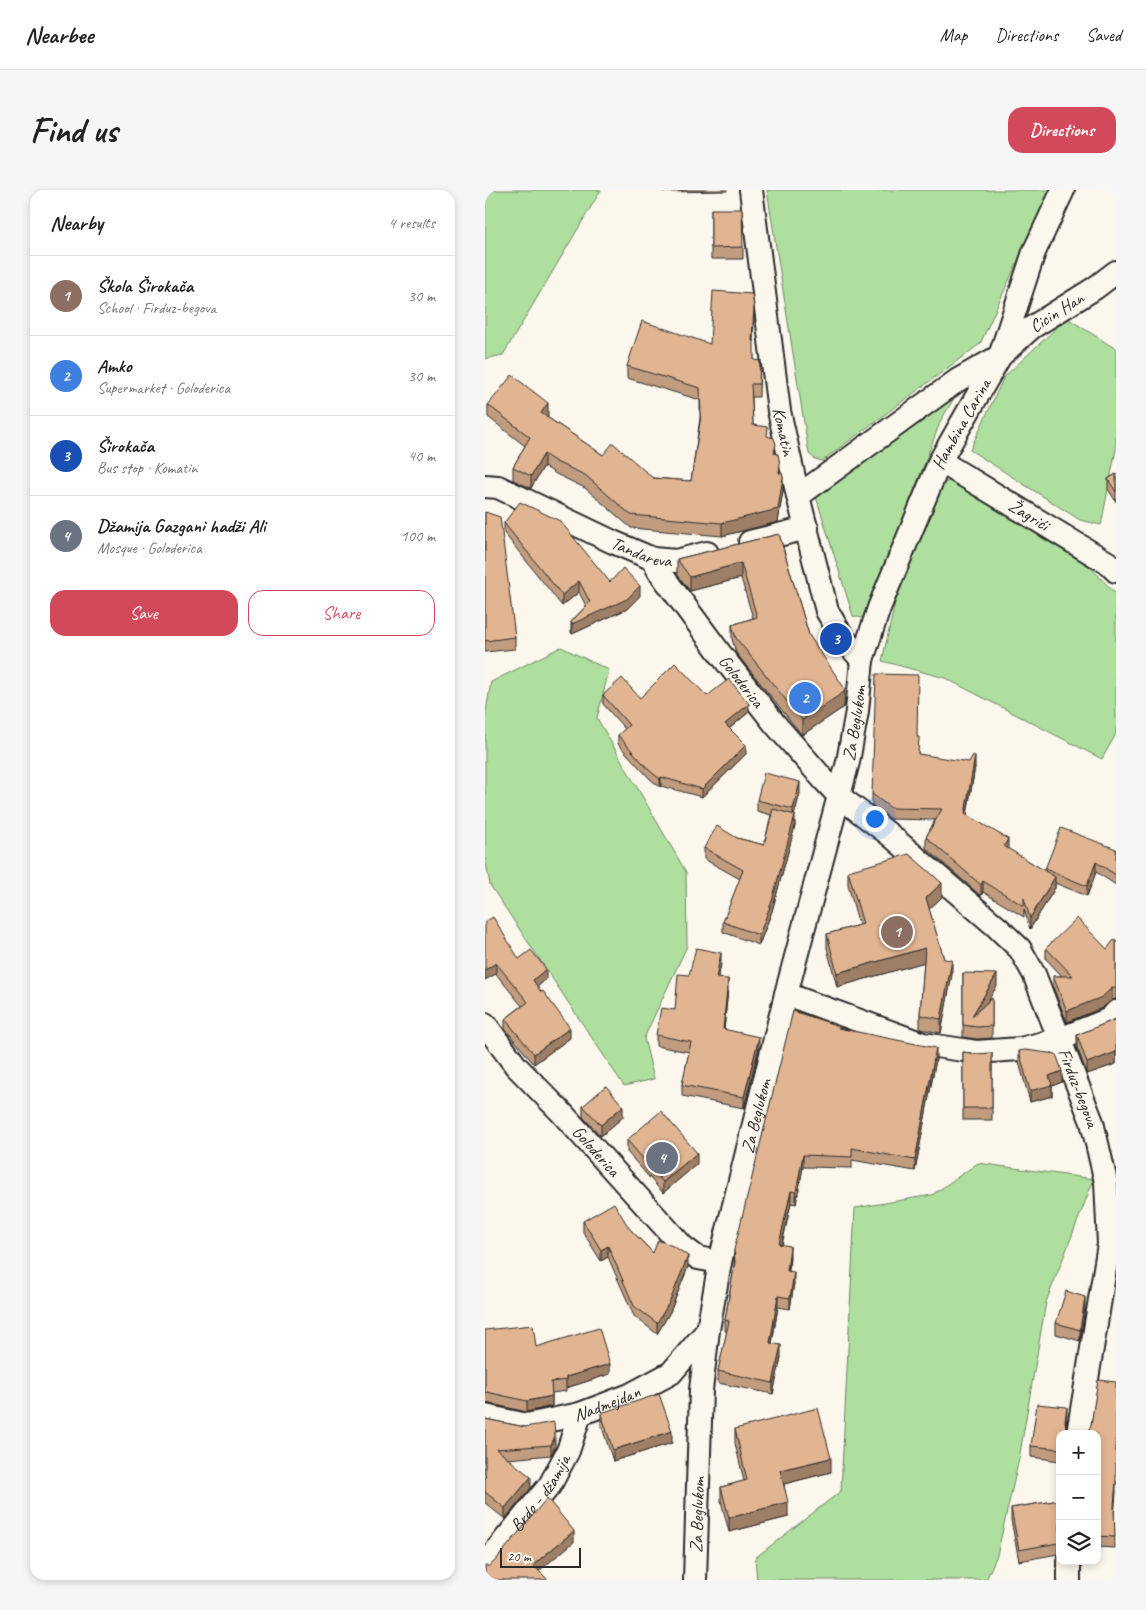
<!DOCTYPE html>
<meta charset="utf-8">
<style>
body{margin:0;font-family:Caveat,sans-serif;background:#f6f6f6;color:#222}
.controls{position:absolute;right:15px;bottom:15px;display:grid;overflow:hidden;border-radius:10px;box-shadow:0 2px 8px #0003}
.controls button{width:45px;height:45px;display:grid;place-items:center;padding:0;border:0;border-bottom:1px solid #e0e0e0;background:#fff;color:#222;font:25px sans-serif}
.scale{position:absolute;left:15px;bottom:12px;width:81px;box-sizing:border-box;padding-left:5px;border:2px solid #2b2b2b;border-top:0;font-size:14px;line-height:18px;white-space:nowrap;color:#2b2b2b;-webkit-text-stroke:4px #fbf7ec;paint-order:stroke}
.you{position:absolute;left:389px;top:628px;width:18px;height:18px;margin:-12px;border:4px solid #fff;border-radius:50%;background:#1a73e8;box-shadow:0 0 0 8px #1a73e833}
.badge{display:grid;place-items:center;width:32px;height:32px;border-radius:50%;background:#d1495b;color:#fff;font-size:16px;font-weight:700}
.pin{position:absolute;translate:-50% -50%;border:2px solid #fff;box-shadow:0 1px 5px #0006}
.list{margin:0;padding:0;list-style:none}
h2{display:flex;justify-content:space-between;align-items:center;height:65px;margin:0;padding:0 20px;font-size:21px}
h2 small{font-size:16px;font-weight:400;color:#767676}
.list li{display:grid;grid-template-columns:32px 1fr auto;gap:15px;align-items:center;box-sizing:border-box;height:80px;padding:0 20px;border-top:1px solid #e0e0e0}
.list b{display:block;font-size:19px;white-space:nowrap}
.list p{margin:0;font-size:16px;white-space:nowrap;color:#767676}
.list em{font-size:16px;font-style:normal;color:#767676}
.actions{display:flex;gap:10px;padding:15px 20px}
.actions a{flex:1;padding:11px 0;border:1px solid #d1495b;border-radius:15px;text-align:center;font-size:18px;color:#d1495b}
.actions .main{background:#d1495b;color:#fff}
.icon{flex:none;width:28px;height:28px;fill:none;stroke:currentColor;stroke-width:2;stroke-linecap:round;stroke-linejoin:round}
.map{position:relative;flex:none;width:631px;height:1390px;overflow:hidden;border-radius:15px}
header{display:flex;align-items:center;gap:30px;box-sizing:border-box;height:70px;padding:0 25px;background:#fff;border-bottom:1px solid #e0e0e0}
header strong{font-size:24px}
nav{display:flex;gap:28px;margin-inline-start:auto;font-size:18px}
.intro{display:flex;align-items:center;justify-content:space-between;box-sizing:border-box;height:120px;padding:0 30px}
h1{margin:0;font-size:35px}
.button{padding:12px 22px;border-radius:15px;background:#d1495b;color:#fff;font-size:18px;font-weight:700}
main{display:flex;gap:30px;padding:0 30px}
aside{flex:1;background:#fff;border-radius:15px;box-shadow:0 2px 8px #0003}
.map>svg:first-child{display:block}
.green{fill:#afdf9f;stroke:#6d8565}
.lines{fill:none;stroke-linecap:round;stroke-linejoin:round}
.minor-casing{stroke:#2b2b2b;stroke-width:26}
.minor{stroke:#fbf7ec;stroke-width:22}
.wall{fill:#c29c7e;stroke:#2b2b2b}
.shaded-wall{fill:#9e7f66;stroke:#2b2b2b}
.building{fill:#e2b592;stroke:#2b2b2b}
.labels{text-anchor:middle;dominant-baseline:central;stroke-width:4.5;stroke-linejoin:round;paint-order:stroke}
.street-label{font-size:18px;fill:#2b2b2b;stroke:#fbf7ec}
</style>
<header>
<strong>Nearbee</strong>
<nav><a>Map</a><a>Directions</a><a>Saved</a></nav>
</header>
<div class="intro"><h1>Find us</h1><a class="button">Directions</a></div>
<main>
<aside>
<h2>Nearby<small>4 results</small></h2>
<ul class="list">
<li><span class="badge" style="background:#8d6e63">1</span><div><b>Škola Širokača</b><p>School · Firduz-begova</p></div><em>30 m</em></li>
<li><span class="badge" style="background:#3f7fe0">2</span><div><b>Amko</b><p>Supermarket · Goloderica</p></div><em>30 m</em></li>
<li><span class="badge" style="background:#1a4fb4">3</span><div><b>Širokača</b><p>Bus stop · Komatin</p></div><em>40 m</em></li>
<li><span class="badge" style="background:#6b7280">4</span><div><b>Džamija Gazgani hadži Ali</b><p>Mosque · Goloderica</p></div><em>100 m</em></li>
</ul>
<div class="actions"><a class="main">Save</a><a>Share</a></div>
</aside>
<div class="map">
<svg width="631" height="1390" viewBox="0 0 631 1390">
<rect width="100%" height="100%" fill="#fbf7ec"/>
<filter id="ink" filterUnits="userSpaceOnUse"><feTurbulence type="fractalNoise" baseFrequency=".02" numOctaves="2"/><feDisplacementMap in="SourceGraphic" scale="10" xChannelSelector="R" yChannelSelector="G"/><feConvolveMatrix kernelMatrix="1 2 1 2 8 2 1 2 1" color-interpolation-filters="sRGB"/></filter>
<g filter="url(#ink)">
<!-- green -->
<g class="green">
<polygon points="0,0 116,0 18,165 0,169"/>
<polygon points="282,0 565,0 495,154 337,271 330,269 324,264"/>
<polygon points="582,128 631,159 631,259 616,335 595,330 485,260 519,187"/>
<polygon points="477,195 456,230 385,416 377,428 368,426 328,297"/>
<polygon points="466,291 605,377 631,404 631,544 617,569 460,488 397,471 410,413 456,293"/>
<polygon points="76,457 124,480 112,528 201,682 202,756 159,848 169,889 139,896 5,695 0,667 0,527 6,492"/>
<polygon points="493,973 609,989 561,1112 534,1269 512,1365 501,1390 272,1390 270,1368 356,1301 370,1018 447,1005"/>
</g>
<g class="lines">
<!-- minor casing -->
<g class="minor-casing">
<g id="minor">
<path id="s1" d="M266 0 294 221 313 306 342 421 358 448 377 470"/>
<path id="s2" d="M455 271 623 373 631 381"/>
<path id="s3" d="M0 296 13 297 128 352 168 369 191 371 222 363"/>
<path id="s4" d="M313 306 473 190 515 166 546 138 610 98 631 82"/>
<polyline points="265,352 322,338"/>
<path id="s5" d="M168 369 174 381 237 466 290 534 339 590 355 607 405 645 512 737 535 759 549 784 607 932 621 992 624 1054 593 1244"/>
<polyline points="301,804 438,854 491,862 535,859 575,849 625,829 631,822"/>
<path id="s6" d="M0 834 31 876 76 922 198 1057 213 1068 235 1072"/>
<path id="s7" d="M0 1226 42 1235 95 1224 145 1205 186 1183 223 1140"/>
<path id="s8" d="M0 1374 65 1295 83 1261 95 1224"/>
<path id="s9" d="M210 1390 216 1200 223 1140 235 1072 301 804 363 572 372 521 377 470 394 418 455 271 515 166 549 62 578 0"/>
<polyline points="584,1390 584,1371"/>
</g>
</g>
<!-- minor -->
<use href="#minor" class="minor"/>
</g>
<!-- wall -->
<g class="wall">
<polygon points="173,0 242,0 242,1 182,2"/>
<polygon points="226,19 258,57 258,69 226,69"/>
<polygon points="269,129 268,151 269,170 275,171 274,207 267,207 268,235 283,247 291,263 298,300 293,332 237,346 146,338 100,298 71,284 59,276 46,298 28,290 28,277 40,256 3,227 3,215 63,225 62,227 118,265 168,288 206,291 215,228 215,210 142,188 142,176 225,154"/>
<polygon points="631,284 631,312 623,299 623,289"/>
<polygon points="0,322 30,447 30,459 0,462"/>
<polygon points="19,333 125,392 155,406 142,419 87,444 86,442 86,432 101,416 94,402 77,416 19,343"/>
<polygon points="294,344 324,445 360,513 359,517 317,545 251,463 247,449 247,435 268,428 256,388 205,401 192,384 192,369"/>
<polygon points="118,505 155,508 222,506 264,522 244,539 261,564 217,607 176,596 175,597 165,589 133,554 133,545 140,539 118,514"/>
<polygon points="432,547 433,564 490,577 482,625 523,659 560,681 560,679 631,659 631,695 611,682 602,706 570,693 570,698 545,739 539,719 539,727 498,702 496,706 441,658 441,647 450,630 406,629 387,615 387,604"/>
<polygon points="315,603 309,625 310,636 287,721 274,755 238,742 238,732 255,689 219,669 219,658 252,648 279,655 286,625 272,621 272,610"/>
<polygon points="363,681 457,707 444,719 459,769 467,784 456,843 435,839 435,825 439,772 352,797 342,758 342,744 374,735 363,695"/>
<polygon points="0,732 34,769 61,789 52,797 85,848 49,874 20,839 20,829 37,816 11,784"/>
<polygon points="631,751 631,809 627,810 617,818 582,832 568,797 568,786 577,786 561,769 561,758 622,759"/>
<polygon points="236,774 233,788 243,799 239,840 274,857 259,918 197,906 197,895 204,862 171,856 171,845 190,820 204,785"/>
<polygon points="478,783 512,796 501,813 507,808 507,848 492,849 478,847"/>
<polygon points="631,829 631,874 602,884 592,857 592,845"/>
<polygon points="354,838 451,869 430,981 367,970 367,978 318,977 311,1014 306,1013 297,1055 305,1067 304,1081 309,1093 305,1119 293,1117 287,1154 296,1167 288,1204 233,1193 233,1181 242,1142 240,1141 240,1130 249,1076 249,1060"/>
<polygon points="534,861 577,892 567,896 567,906 545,912 534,872"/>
<polygon points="478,862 492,864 507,863 507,930 478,930"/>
<polygon points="98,916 138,927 116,946 98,927"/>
<polygon points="142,950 212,974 178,1003 142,962"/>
<polygon points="98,1031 144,1038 168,1063 203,1077 185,1122 172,1144 149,1126 123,1067 116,1071 98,1042"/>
<polygon points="600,1118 595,1151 571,1144 571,1133"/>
<polygon points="0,1140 51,1157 125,1184 81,1198 81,1201 67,1203 67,1216 42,1222 2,1213 0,1213"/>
<polygon points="116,1223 187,1253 128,1271 116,1234"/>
<polygon points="0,1229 40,1237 70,1257 66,1265 23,1269 46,1298 20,1329 0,1313"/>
<polygon points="582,1229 581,1238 585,1243 575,1244 575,1271 546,1267 546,1256"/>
<polygon points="250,1239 346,1282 299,1294 303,1327 244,1342 236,1311 236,1297 259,1291 250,1253"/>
<polygon points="612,1244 629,1324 630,1358 612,1357"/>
<polygon points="575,1310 573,1364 534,1371 526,1330 526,1318"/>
</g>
<!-- shaded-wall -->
<g class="shaded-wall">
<polygon points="269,117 269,129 267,163 267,151"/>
<polygon points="63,213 63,225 56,235 56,223"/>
<polygon points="59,264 59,276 46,298 46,286"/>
<polygon points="298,287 298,300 293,332 237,346 237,333"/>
<polygon points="256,373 256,388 205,401 205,387"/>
<polygon points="94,391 94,402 77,416 77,405"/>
<polygon points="155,396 155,406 142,419 87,444 87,434"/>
<polygon points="360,499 359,517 317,545 317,530"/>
<polygon points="264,514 264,522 240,542 240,534"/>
<polygon points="261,555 261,564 217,607 217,599"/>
<polygon points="490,566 490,577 480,635 480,624"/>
<polygon points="176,587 176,596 175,597 175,589"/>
<polygon points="315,592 315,603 308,630 308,619"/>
<polygon points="310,625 310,636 287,721 274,755 274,745"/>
<polygon points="523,649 523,661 519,656"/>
<polygon points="611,672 611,682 602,706 602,696"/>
<polygon points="570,687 570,698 545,739 545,728"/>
<polygon points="498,691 498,702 496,706 496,695"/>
<polygon points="457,693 457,707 441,722 441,708"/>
<polygon points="440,758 440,772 352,797 352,783"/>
<polygon points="236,763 236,774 231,798 231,788"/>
<polygon points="467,770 467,784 456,843 456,829"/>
<polygon points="11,773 11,784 0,790 0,780"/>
<polygon points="61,779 61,789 48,801 48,790"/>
<polygon points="512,784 512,796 487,837 487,826"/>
<polygon points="243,789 243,799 238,850 238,839"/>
<polygon points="627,798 627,810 617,818 582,832 582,821"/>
<polygon points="85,838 85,848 49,874 49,864"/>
<polygon points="274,847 274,857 259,918 259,907"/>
<polygon points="451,858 451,869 430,981 430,970"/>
<polygon points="631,862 631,874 602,884 602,873"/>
<polygon points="577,881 577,892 567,896 567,906 545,912 545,901 564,886"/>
<polygon points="138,916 138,927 116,946 116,935"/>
<polygon points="212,963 212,974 178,1003 178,992"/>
<polygon points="318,965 318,977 311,1014 311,1002"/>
<polygon points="306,1001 306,1013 294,1066 294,1054"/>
<polygon points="123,1056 123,1067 116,1071 116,1060"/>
<polygon points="305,1056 305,1067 302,1092 302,1081"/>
<polygon points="203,1066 203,1077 185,1122 172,1144 172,1133"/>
<polygon points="309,1082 309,1093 305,1119 305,1108"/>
<polygon points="293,1106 293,1117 285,1164 285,1153"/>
<polygon points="600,1107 600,1118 595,1151 595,1140"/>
<polygon points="296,1155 296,1167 288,1204 288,1193"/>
<polygon points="125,1174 125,1184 81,1198 81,1187"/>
<polygon points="67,1206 67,1216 42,1222 42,1211"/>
<polygon points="582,1217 582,1229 580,1242 580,1231"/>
<polygon points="187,1241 187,1253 128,1271 128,1260"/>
<polygon points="70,1246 70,1257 66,1265 66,1255"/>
<polygon points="346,1268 346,1282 295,1295 295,1280"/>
<polygon points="46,1287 46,1298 20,1329 20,1318"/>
<polygon points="631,1291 631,1303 629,1328 629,1316"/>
<polygon points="303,1312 303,1327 244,1342 244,1328"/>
<polygon points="89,1341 89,1352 48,1386 48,1375"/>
<polygon points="575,1351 575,1362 573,1364 573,1353"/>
</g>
<!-- building -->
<g class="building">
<polygon points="226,19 257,19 258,57 226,58"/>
<polygon points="228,101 267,104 269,117 267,151 269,151 269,170 275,171 274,194 266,194 268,235 283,237 282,246 289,248 291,254 289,263 293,264 295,274 294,283 297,283 298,287 293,319 237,333 146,325 100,285 71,272 59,264 46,286 28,277 45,247 3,215 27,185 63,213 56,223 118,265 128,253 168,288 206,291 216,225 215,198 142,176 157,131 225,154"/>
<polygon points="631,284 631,302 623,289"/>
<polygon points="35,312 75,331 125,392 138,378 155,396 142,409 87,434 86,432 105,412 94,391 77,405 19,333"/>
<polygon points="0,322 15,327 30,447 0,451"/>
<polygon points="294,344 324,445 360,499 359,502 317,530 251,448 247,435 272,427 256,373 205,387 192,369"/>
<polygon points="190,473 222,506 244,489 264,514 240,534 261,555 217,599 176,587 175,589 165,581 133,545 144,535 118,505 137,488 155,508"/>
<polygon points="391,484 433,485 432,547 434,547 433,564 484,572 488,565 490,566 480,624 523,649 519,656 570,687 545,728 539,708 539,716 498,691 496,695 441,647 457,619 406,618 387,604"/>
<polygon points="279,583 315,592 308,619 272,610"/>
<polygon points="288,619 310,625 287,711 274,745 238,732 258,680 219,658 232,636 252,648 279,655"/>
<polygon points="576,638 631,659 631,685 611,672 602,696 560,679"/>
<polygon points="424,664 457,693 441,708 459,769 467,770 456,829 435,825 440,758 352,783 342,744 378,734 363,681"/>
<polygon points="8,727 34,769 46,760 61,779 48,790 56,802 58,801 85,838 49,864 20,829 43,812 11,773 0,780 0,732"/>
<polygon points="592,728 622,759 629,750 631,751 631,798 627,798 617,807 582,821 568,786 588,786 561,758"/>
<polygon points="211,758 236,763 231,788 243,789 238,839 274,847 259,907 197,895 206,852 171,845 176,818 190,820 193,784 204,785"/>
<polygon points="478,783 512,784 487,826 507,808 507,836 492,837 478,835"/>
<polygon points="308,821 354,836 353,838 451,858 430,970 367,958 367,967 318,965 311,1002 306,1001 294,1054 305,1056 302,1081 309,1082 305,1108 293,1106 285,1153 296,1155 288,1193 233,1181 244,1131 240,1130 250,1072 249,1060"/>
<polygon points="631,829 631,862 602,873 592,845"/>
<polygon points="540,860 571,864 577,881 564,886 567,895 545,901 534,861"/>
<polygon points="478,862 492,864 507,863 507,918 478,918"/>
<polygon points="121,896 138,916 116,935 98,916"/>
<polygon points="176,921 212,963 178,992 142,950"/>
<polygon points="129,1013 144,1038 168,1063 173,1050 190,1057 203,1066 185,1111 172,1133 149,1116 123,1056 116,1060 98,1031"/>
<polygon points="581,1101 600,1107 595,1140 571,1133"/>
<polygon points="48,1135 51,1157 114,1138 125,1174 81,1187 81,1190 66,1192 67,1206 42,1211 2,1202 0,1203 0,1140"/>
<polygon points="613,1190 631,1192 631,1291 629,1316 630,1347 612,1346 612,1244 599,1244 603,1241 606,1235"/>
<polygon points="174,1204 187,1241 128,1260 116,1223"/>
<polygon points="552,1214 582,1217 580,1231 581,1238 585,1243 587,1244 575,1244 575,1259 546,1256"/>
<polygon points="333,1218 346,1268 295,1280 303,1312 244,1328 236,1297 262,1290 250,1239"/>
<polygon points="0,1229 40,1237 69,1232 70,1246 66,1255 11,1259 46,1287 20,1318 0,1302 0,1287 1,1286 0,1285"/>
<polygon points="62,1308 89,1341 48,1375 63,1390 0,1390 0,1376 4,1376 10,1371"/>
<polygon points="575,1310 575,1351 573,1353 534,1360 526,1318"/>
</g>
</g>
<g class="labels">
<!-- street labels -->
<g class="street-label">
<text stroke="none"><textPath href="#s4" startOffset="318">Cicin Han</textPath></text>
<text stroke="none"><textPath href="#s9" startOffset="1195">Hambina Carina</textPath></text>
<text stroke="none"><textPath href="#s1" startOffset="244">Komatin</textPath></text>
<text stroke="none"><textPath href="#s2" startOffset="104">Žagrići</textPath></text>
<text stroke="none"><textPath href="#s3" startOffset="171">Tandareva</textPath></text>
<text stroke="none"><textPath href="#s5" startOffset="151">Goloderica</textPath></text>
<text stroke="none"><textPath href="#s9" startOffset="875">Za Beglukom</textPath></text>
<text stroke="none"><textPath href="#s5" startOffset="690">Firduz-begova</textPath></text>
<text stroke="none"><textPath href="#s9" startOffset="470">Za Beglukom</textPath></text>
<text stroke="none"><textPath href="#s6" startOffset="169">Goloderica</textPath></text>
<text stroke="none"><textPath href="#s7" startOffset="126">Nadmejdan</textPath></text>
<text stroke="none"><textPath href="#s8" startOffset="90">Brdo - džamija</textPath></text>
<text stroke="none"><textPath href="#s9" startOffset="65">Za Beglukom</textPath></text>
</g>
</g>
</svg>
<div class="controls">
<button>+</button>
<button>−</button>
<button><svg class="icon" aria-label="layers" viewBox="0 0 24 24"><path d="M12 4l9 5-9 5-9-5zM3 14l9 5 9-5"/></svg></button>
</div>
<div class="scale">20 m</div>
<div class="you"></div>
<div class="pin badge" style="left:412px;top:742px;background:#8d6e63">1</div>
<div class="pin badge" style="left:320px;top:508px;background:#3f7fe0">2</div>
<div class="pin badge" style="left:351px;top:449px;background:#1a4fb4">3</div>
<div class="pin badge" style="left:177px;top:968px;background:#6b7280">4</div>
</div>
</main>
